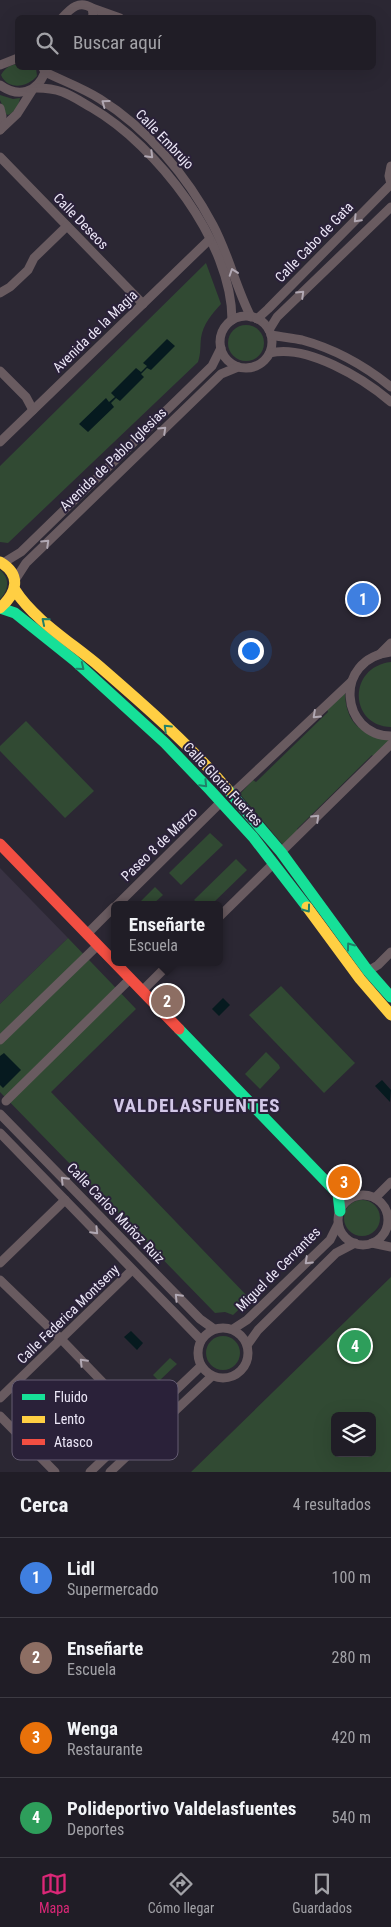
<!DOCTYPE html>
<html lang="es">
<meta charset="utf-8">
<style>
body{margin:0;font-family:"Roboto Condensed",sans-serif;background:#28262e;color:#f1f3f6}
.controls{position:absolute;right:15px;bottom:15px;display:grid;overflow:hidden;border-radius:8px;box-shadow:0 5px 20px #0002}
.controls button{width:45px;height:45px;display:grid;place-items:center;padding:0;border:0;border-bottom:1px solid #3d3b43;background:#201d26;color:#f1f3f6;font:25px sans-serif}
.you{position:absolute;left:250px;top:650px;width:18px;height:18px;margin:-12px;border:4px solid #fff;border-radius:50%;background:#1a73e8;box-shadow:0 0 0 8px #1a73e833}
.badge{display:grid;place-items:center;width:32px;height:32px;border-radius:50%;background:#db2777;color:#fff;font-size:16px;font-weight:700}
.pin{position:absolute;translate:-50% -50%;border:2px solid #fff;box-shadow:0 1px 5px #0006}
.popup{position:absolute;left:111px;top:901px;width:112px;height:65px;box-sizing:border-box;display:grid;place-content:center;border-radius:8px;background:#201d26;filter:drop-shadow(0 1px 4px #0005);font-size:16px;white-space:nowrap;color:#a2a2a7}
.popup b{font-size:19px;color:#f1f3f6}
.popup::after{content:'';position:absolute;left:50%;top:100%;margin-left:-10px;border:10px solid transparent;border-top-color:#201d26}
.list{margin:0;padding:0;list-style:none}
h2{display:flex;justify-content:space-between;align-items:center;height:65px;margin:0;padding:0 20px;font-size:21px}
h2 small{font-size:16px;font-weight:400;color:#a2a2a7}
.list li{display:grid;grid-template-columns:32px 1fr auto;gap:15px;align-items:center;box-sizing:border-box;height:80px;padding:0 20px;border-top:1px solid #3d3b43}
.list b{display:block;font-size:19px;white-space:nowrap}
.list p{margin:0;font-size:16px;white-space:nowrap;color:#a2a2a7}
.list em{font-size:16px;font-style:normal;color:#a2a2a7}
.icon{flex:none;width:28px;height:28px;fill:none;stroke:currentColor;stroke-width:2;stroke-linecap:round;stroke-linejoin:round}
.map{position:relative;flex:none;width:391px;height:1472px;overflow:hidden}
.search{position:absolute;background:#201d26;box-shadow:0 5px 20px #0002;left:15px;right:15px;top:15px;height:55px;display:flex;align-items:center;gap:12px;box-sizing:border-box;padding:0 18px;border-radius:8px;color:#a2a2a7;font-size:19px}
.sheet{height:385px;background:#201d26}
nav{display:flex;justify-content:space-around;align-items:center;box-sizing:border-box;height:70px;border-top:1px solid #3d3b43;background:#201d26;font-size:14px;color:#a2a2a7}
nav a{display:grid;justify-items:center;gap:2px}
nav .on{color:#db2777}
.map>svg:first-child{display:block}
.education{fill:#383242}
.green{fill:#314a33;fill-rule:evenodd}
.water{fill:#061a1f}
.lines{fill:none;stroke-linecap:round;stroke-linejoin:round}
.street{stroke:#695b60;stroke-width:9}
.fast{stroke:#16e098;stroke-width:11}
.slow{stroke:#ffcf43;stroke-width:11}
.jam{stroke:#f24e42;stroke-width:11}
.oneway{stroke:#b1a8b3}
.oneway2{stroke:#208068}
.labels{text-anchor:middle;dominant-baseline:central;stroke-width:4;stroke-linejoin:round;paint-order:stroke}
.street-label{font-size:14px;fill:#ece7f7;stroke:#2a2139}
.district-label{font-size:19px;font-weight:bold;letter-spacing:1px;fill:#d2c7e7;stroke:#2a2139}
.key{fill:#2a2139;stroke:#645c72;stroke-width:1}
.key-label{font-size:14px;fill:#ece7f7}
</style>
<div class="map">
<svg width="391" height="1472" viewBox="0 0 391 1472">
<rect width="100%" height="100%" fill="#2b2733"/>
<!-- education -->
<polygon class="education" points="0,868 68,938 0,1004"/>
<!-- green -->
<g class="green">
<path d="M17 64 18 68H36L37 76C28 87 8 91 1 75 5 68 10 65 17 64Z"/>
<path d="M0 95 13 99 20 98C19 105 15 112 8 115L6 114 0 100Z"/>
<path d="M206 263 221 304C212 314 203 324 201 338 200 347 201 353 198 362L8 543 0 542V466Z"/>
<circle cx="246" cy="343" r="18"/>
<path d="M0 570C10 578 9 590 0 599Z"/>
<path d="M391 662V727C349 726 347 667 391 662Z"/>
<path d="M345 691C345 724 362 735 391 739L374 757 372 755 297 829 298 831 283 845 240 794 253 780 256 782 328 712 327 709Z"/>
<polygon points="26,721 94,791 65,818 0,751 0,746"/>
<polygon points="210,833 223,845 181,885 169,873"/>
<polygon points="236,859 247,870 211,905 200,905 194,900"/>
<polygon points="155,887 163,895 152,905 137,905"/>
<polygon points="68,938 136,1009 51,1092 250,1299 233,1315 225,1312 215,1313 0,1092 0,1004"/>
<polygon points="281,986 355,1063 324,1093 249,1015"/>
<polygon points="266,1052 279,1065 280,1068 260,1089 245,1074"/>
<circle cx="362" cy="1218" r="18"/>
<path d="M391 1277V1472H191ZM335 1416H372V1453H335Z"/>
<circle cx="223" cy="1353" r="17"/>
<polygon points="170,1358 177,1364 159,1381 153,1375"/>
<polygon points="148,1380 154,1386 136,1403 130,1397"/>
</g>
<!-- water -->
<g class="water">
<polygon points="167,339 175,346 151,370 147,368 141,374 144,377 120,401 116,398 111,403 114,407 88,432 79,424 106,398 109,402 115,397 111,393 136,368 141,372 147,366 143,363"/>
<polygon points="223,998 230,1005 219,1016 212,1009"/>
<polygon points="4,1053 21,1070 3,1088 0,1085 0,1056"/>
<polygon points="382,1080 391,1090 390,1102 375,1086"/>
<polygon points="131,1331 143,1343 137,1350 124,1337"/>
</g>
<g class="lines">
<!-- street -->
<g class="street">
<polyline points="92,8 120,18"/>
<path d="M62 18C71 8 79 0 92 8L93 14 92 18"/>
<polyline points="0,65 18,58"/>
<path d="M45 72C63 81 83 88 100 99 148 129 187 176 213 225 229 255 236 288 251 317"/>
<path d="M0 85C18 98 37 93 45 72L43 68"/>
<path d="M36 88C62 88 70 95 92 108 157 146 232 242 232 320"/>
<polyline points="0,108 2,116 0,130"/>
<polyline points="0,130 17,114 33,89"/>
<polyline points="0,157 143,304"/>
<polyline points="391,166 389,176 391,184"/>
<polyline points="0,293 10,287 28,270 34,258 67,226"/>
<circle cx="246" cy="342" r="26"/>
<polyline points="257,319 268,309 391,184"/>
<polyline points="269,330 277,317 391,207"/>
<path d="M271 335C281 337 292 338 302 340 335 349 364 365 391 387"/>
<path d="M270 353C307 344 363 378 391 402"/>
<polyline points="0,371 26,397 33,410"/>
<polyline points="0,442 209,240"/>
<polyline points="3,563 21,552 212,366 221,348"/>
<polyline points="15,580 26,563 221,374 238,367"/>
<path d="M391 652C332 659 341 736 391 736"/>
<polyline points="380,654 391,643"/>
<polyline points="232,794 351,682"/>
<polyline points="281,852 391,744"/>
<polyline points="117,905 221,802"/>
<polyline points="220,916 274,863"/>
<polyline points="87,934 114,907"/>
<polyline points="368,971 378,965 391,952"/>
<polyline points="142,991 171,962"/>
<polyline points="0,1040 98,945"/>
<polyline points="6,1101 130,979"/>
<polyline points="0,1114 200,1319 214,1329"/>
<polyline points="0,1133 201,1340"/>
<circle cx="363" cy="1220" r="25"/>
<polyline points="375,1198 391,1182"/>
<polyline points="372,1243 391,1247"/>
<polyline points="0,1263 65,1200"/>
<polyline points="0,1280 61,1339 141,1422"/>
<circle cx="223" cy="1353" r="25"/>
<polyline points="233,1329 247,1320 330,1240 338,1224"/>
<polyline points="248,1344 258,1330 336,1253 355,1243"/>
<polyline points="0,1398 132,1270"/>
<polyline points="0,1416 55,1472"/>
<polyline points="90,1472 201,1366"/>
<polyline points="110,1472 212,1376"/>
</g>
<!-- fast -->
<g class="fast">
<polyline points="0,608 15,613 75,661 165,743 210,790 253,837 307,907"/>
<polyline points="228,790 281,852 368,971 391,997"/>
<polyline points="179,1029 338,1194 340,1211"/>
</g>
<!-- slow -->
<g class="slow">
<path d="M0 562C22 575 17 593 0 608"/>
<path d="M15 590C34 620 72 643 99 666 144 705 190 745 228 790"/>
<polyline points="307,907 360,979 391,1015"/>
</g>
<!-- jam -->
<polyline class="jam" points="0,844 179,1029"/>
</g>
<!-- one-way arrows -->
<defs><path id="oneway-chevron" d="M-2-3.5L2.5 0L-2 3.5" fill="none" stroke-width="1.6" stroke-linecap="round" stroke-linejoin="round" transform="scale(1.25)"/></defs>
<g class="oneway">
<use href="#oneway-chevron" transform="translate(105 103) rotate(-144)"/>
<use href="#oneway-chevron" transform="translate(150 155) rotate(45)"/>
<use href="#oneway-chevron" transform="translate(357 219) rotate(134)"/>
<use href="#oneway-chevron" transform="translate(233 272) rotate(-109)"/>
<use href="#oneway-chevron" transform="translate(301 294) rotate(-44)"/>
<use href="#oneway-chevron" transform="translate(163 430) rotate(-44)"/>
<use href="#oneway-chevron" transform="translate(46 543) rotate(-44)"/>
<use href="#oneway-chevron" transform="translate(316 715) rotate(137)"/>
<use href="#oneway-chevron" transform="translate(316 818) rotate(-44)"/>
<use href="#oneway-chevron" transform="translate(64 1180) rotate(-134)"/>
<use href="#oneway-chevron" transform="translate(95 1231) rotate(46)"/>
<use href="#oneway-chevron" transform="translate(308 1261) rotate(136)"/>
<use href="#oneway-chevron" transform="translate(178 1297) rotate(-134)"/>
<use href="#oneway-chevron" transform="translate(83 1362) rotate(-134)"/>
</g>
<g class="oneway2">
<use href="#oneway-chevron" transform="translate(45 621) rotate(-140)"/>
<use href="#oneway-chevron" transform="translate(81 667) rotate(39)"/>
<use href="#oneway-chevron" transform="translate(167 728) rotate(-136)"/>
<use href="#oneway-chevron" transform="translate(204 784) rotate(46)"/>
<use href="#oneway-chevron" transform="translate(307 909) rotate(54)"/>
<use href="#oneway-chevron" transform="translate(350 946) rotate(-126)"/>
</g>
<g class="labels">
<!-- street labels -->
<g class="street-label">
<text transform="translate(165 139) rotate(46)">Calle Embrujo</text>
<text transform="translate(81 221) rotate(46)">Calle Deseos</text>
<text transform="translate(314 242) rotate(-46)">Calle Cabo de Gata</text>
<text transform="translate(95 331) rotate(-44)">Avenida de la Magia</text>
<text transform="translate(113 459) rotate(-44)">Avenida de Pablo Iglesias</text>
<text transform="translate(223 784) rotate(47)">Calle Gloria Fuertes</text>
<text transform="translate(159 844) rotate(-44)">Paseo 8 de Marzo</text>
<text transform="translate(116 1213) rotate(46)">Calle Carlos Muñoz Ruiz</text>
<text transform="translate(278 1269) rotate(-45)">Miguel de Cervantes</text>
<text transform="translate(68 1314) rotate(-44)">Calle Federica Montseny</text>
</g>
<!-- district labels -->
<g class="district-label">
<text x="197" y="1105">VALDELASFUENTES</text>
</g>
</g>
<!-- legend -->
<rect x="12" y="1380" width="166" height="80" rx="8" class="key"/>
<rect x="22" y="1394" width="23" height="6" fill="#16e098"/>
<rect x="22" y="1416" width="23" height="7" fill="#ffcf43"/>
<rect x="22" y="1439" width="23" height="6" fill="#f24e42"/>
<g class="key-label">
<text x="54" y="1402">Fluido</text>
<text x="54" y="1424">Lento</text>
<text x="54" y="1447">Atasco</text>
</g>
</svg>
<div class="controls">
<button><svg class="icon" aria-label="layers" viewBox="0 0 24 24"><path d="M12 4l9 5-9 5-9-5zM3 14l9 5 9-5"/></svg></button>
</div>
<div class="you"></div>
<div class="pin badge" style="left:363px;top:599px;background:#3f7fe0">1</div>
<div class="pin badge" style="left:167px;top:1001px;background:#8d6e63">2</div>
<div class="popup"><b>Enseñarte</b>Escuela</div>
<div class="pin badge" style="left:344px;top:1182px;background:#e8710a">3</div>
<div class="pin badge" style="left:355px;top:1346px;background:#2e9e5b">4</div>
<div class="search"><svg class="icon" aria-label="search" viewBox="0 0 24 24"><circle cx="10" cy="10" r="6"/><path d="M15 15l6 6"/></svg>Buscar aquí</div>
</div>
<section class="sheet">
<h2>Cerca<small>4 resultados</small></h2>
<ul class="list">
<li><span class="badge" style="background:#3f7fe0">1</span><div><b>Lidl</b><p>Supermercado</p></div><em>100 m</em></li>
<li><span class="badge" style="background:#8d6e63">2</span><div><b>Enseñarte</b><p>Escuela</p></div><em>280 m</em></li>
<li><span class="badge" style="background:#e8710a">3</span><div><b>Wenga</b><p>Restaurante</p></div><em>420 m</em></li>
<li><span class="badge" style="background:#2e9e5b">4</span><div><b>Polideportivo Valdelasfuentes</b><p>Deportes</p></div><em>540 m</em></li>
</ul>
</section>
<nav>
<a class="on"><svg class="icon" aria-label="map" viewBox="0 0 24 24"><path d="M3 6l6-2 6 2 6-2v14l-6 2-6-2-6 2zM9 4v14M15 6v14"/></svg>Mapa</a>
<a><svg class="icon" aria-label="directions" viewBox="0 0 24 24"><path d="M12 3l9 9-9 9-9-9zM9 14v-3h6M13 9l2 2-2 2"/></svg>Cómo llegar</a>
<a><svg class="icon" aria-label="saved" viewBox="0 0 24 24"><path d="M7 4h10v16l-5-4-5 4z"/></svg>Guardados</a>
</nav>
